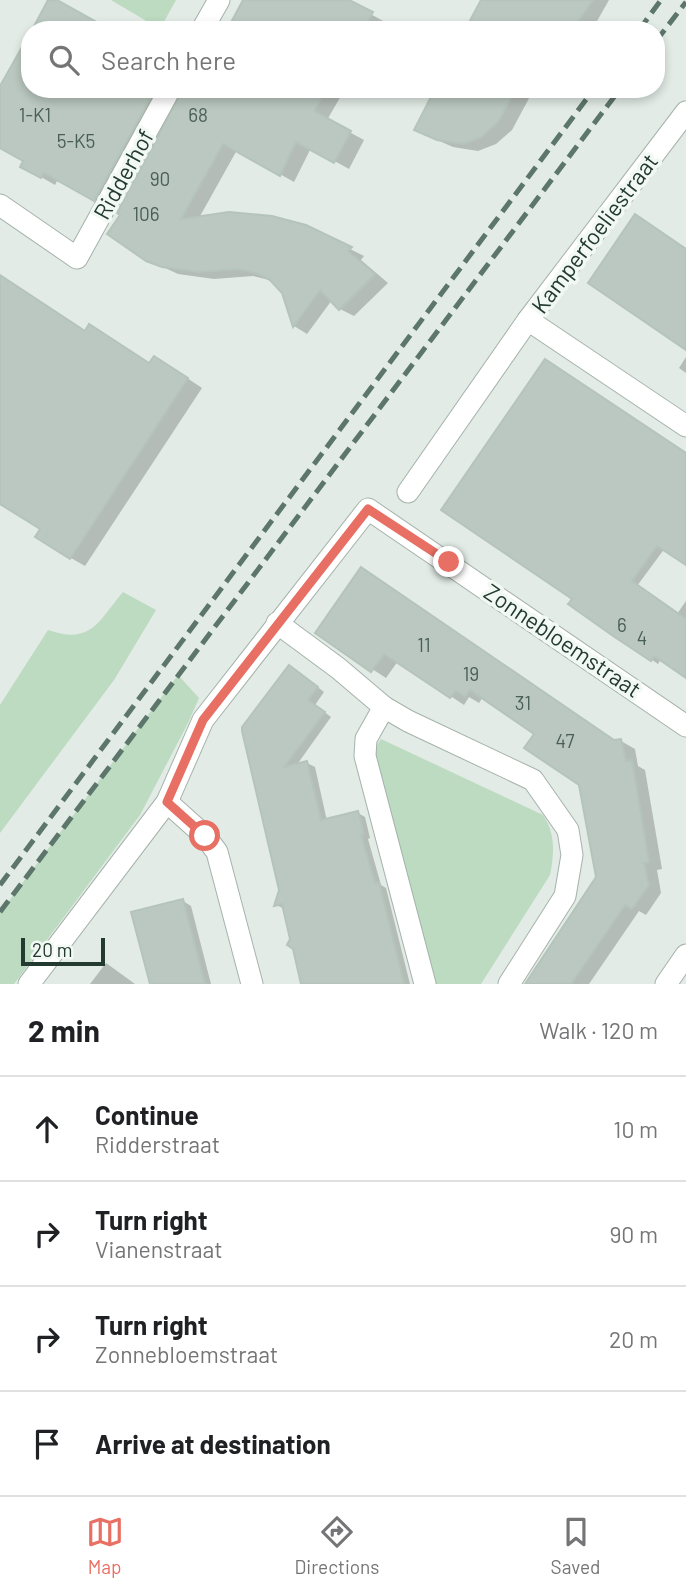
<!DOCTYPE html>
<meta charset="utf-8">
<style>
body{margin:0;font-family:Barlow,sans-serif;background:#f6f6f6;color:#202124}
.scale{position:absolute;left:21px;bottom:18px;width:84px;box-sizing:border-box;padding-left:7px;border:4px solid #233a31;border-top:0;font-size:19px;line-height:24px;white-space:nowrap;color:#233a31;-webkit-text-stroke:5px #f2f8f4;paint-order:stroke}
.stop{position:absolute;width:21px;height:21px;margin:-16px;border:5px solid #e86f63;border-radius:50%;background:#fff}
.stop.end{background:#e86f63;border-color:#fff;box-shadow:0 2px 7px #0008}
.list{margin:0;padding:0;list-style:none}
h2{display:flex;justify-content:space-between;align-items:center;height:91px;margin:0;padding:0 28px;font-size:30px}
h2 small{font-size:23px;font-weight:400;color:#757577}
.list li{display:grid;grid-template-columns:46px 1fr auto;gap:21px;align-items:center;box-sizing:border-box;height:105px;padding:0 28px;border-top:2px solid #e0e0e0}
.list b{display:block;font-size:26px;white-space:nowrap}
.list p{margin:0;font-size:23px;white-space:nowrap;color:#757577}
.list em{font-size:23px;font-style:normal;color:#757577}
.icon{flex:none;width:38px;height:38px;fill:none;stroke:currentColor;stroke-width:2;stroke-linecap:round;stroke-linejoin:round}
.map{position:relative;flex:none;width:686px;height:984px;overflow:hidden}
.search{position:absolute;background:#fff;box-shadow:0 4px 10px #0003;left:21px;right:21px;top:21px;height:77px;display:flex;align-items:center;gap:18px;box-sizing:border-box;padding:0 24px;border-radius:28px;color:#757577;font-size:26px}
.sheet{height:511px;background:#fff}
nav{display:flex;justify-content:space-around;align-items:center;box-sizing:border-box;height:98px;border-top:2px solid #e0e0e0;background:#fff;font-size:19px;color:#757577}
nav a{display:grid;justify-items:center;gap:4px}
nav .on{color:#e86f63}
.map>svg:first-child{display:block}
.green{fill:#bcdbc0}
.shadow{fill:#0003}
.building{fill:#bac8c1;stroke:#b5c4bb;stroke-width:2}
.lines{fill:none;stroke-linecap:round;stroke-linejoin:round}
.minor-casing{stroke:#a5b2ab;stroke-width:23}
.tertiary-casing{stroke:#a5b2ab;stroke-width:23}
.minor{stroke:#fff;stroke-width:21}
.tertiary{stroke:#fff;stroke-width:21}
.rail{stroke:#5d766c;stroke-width:5;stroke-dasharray:14 7;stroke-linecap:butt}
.route{stroke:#e86f63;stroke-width:9}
.labels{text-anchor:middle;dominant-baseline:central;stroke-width:7;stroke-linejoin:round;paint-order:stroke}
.number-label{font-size:19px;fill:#495e55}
.street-label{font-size:23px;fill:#233a31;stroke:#f2f8f4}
</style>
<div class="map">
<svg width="686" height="984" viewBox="0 0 686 984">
<rect width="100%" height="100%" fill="#e2ebe5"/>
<!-- green -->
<g class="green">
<polygon points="111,0 176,0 160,29"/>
<path d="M123 592 156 610 114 680 0 833V705L48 630C91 645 98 622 123 592Z"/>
<polygon points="178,675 199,698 188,723 140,815 14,984 0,984 0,913"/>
<path d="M381 739 543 815C556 834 554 855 550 875L481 984H435L370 756Z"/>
</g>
<!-- shadow -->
<g class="shadow">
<polygon points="245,0 345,0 385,22 380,30 229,30"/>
<polygon points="484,0 609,0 592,30 468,30"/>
<polygon points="30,89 173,89 108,207 58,179 55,185 22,166 25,161 0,147 0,93"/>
<polygon points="183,89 345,89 327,120 364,140 349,169 311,148 294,182 237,150 199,218 306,227 364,256 361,260 388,283 354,316 340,309 332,300 307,334 294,326 283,292 273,281 253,276 214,279 178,274 146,259 123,215"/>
<polygon points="437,89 534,89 512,130 496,144 478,151 453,147 430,137"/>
<polygon points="0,275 86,332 150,364 169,366 202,388 85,566 71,558 42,529 0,501"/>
<polygon points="686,357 686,373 679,368"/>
<polygon points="686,455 686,563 665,548 637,586 677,614 686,601 686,669 661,659 658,664 570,604"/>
<polygon points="361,569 615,742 621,741 635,749 638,766 645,770 662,869 657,870 661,893 646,915 639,911 589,984 527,984 597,877 581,784 536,734 483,697 479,703 469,697 464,705 398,661 386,678 317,633"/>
<polygon points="297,671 324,692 315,705 331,717 296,766 307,763 315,767 327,821 358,813 365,817 370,838 368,839 381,885 386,888 410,984 303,984 285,909 276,905 281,890 244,727"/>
<polygon points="183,901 191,906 211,984 152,984"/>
<polygon points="106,963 113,968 135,984 90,984"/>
</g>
<!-- building -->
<g class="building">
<polygon points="48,0 57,0 111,30 32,30"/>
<polygon points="243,0 349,0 373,12 363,30 227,30"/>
<polygon points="481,0 593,0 572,30 465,30"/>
<polygon points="30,33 30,89 155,89 94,201 44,173 41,178 20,167 23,161 0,148 0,86"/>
<polygon points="183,89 327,89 314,111 351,131 334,163 296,142 280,176 223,144 181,219 229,212 272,216 306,225 352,247 348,251 375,274 339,310 320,290 293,327 282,293 270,280 259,274 238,269 199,272 162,267 146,261 107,234 120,215 117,213"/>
<polygon points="435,89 516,89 498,122 482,137 464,144 437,140 414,130"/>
<polygon points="635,214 686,249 686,350 588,283"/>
<polygon points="0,275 85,331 89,324 149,363 154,356 188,378 70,559 35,537 40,529 0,504"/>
<polygon points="545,359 686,453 686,565 657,546 632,581 686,619 686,678 654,656 651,661 613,636 568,604 572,599 441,510"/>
<polygon points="361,567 614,740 621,739 626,761 632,760 649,862 644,863 649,885 632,909 625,905 571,984 525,984 596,877 579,785 524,748 534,734 470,690 465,697 456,691 450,698 384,654 371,672 315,633"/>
<polygon points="289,665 318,687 308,700 325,712 284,767 307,761 321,820 358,811 364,834 361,835 375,883 379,882 404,984 301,984 293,949 287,945 290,939 282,904 274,906 279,890 242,731 242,727"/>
<polygon points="183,899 205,984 150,984 131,912"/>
</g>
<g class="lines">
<!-- minor casing -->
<g class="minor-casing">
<g id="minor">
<polyline points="202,30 219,0"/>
<polyline points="0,205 77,258 170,89"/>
<polyline points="528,320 686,426"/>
<polyline points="408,492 528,320 686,112"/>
<polyline points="277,623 338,668 384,707 408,721 533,780 568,830 572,855 565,896 509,984"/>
<polyline points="384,707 366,739 365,756 425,984"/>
<polyline points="167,802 205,836 217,852 252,984"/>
<polyline points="29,984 167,802 203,720 368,509 686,726"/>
</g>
</g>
<!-- tertiary casing -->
<g class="tertiary-casing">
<polyline id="tertiary" points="666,984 686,955"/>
</g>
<!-- minor -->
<use href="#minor" class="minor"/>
<!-- tertiary -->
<use href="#tertiary" class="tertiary"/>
<!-- rail -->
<g class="rail">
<polyline points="639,30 661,0"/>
<polyline points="656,41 686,2"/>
<polyline points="0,885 594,89"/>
<polyline points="0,912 620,89"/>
</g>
</g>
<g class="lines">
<!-- route -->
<polyline class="route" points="205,836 167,802 203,720 368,509 449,562"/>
</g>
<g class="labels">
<!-- number labels -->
<g class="number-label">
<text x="35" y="114">1-K1</text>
<text x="198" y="114">68</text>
<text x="76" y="140">5-K5</text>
<text x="160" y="178">90</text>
<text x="146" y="213">106</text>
<text x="622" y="624">6</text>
<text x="642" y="637">4</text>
<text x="424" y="644">11</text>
<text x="471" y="673">19</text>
<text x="523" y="702">31</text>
<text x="565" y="740">47</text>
</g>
<!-- street labels -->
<g class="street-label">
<text transform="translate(123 174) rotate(-61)">Ridderhof</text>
<text transform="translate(594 233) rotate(-53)">Kamperfoeliestraat</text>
<text transform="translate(563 640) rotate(34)">Zonnebloemstraat</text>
</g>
</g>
</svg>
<div class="scale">20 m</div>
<div class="stop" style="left:205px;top:836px"></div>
<div class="stop end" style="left:449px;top:562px"></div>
<div class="search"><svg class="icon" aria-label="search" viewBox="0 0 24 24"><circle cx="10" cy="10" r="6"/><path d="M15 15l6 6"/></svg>Search here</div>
</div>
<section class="sheet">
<h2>2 min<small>Walk · 120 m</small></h2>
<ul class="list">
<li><svg class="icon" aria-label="ahead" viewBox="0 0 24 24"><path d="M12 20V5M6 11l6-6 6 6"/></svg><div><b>Continue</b><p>Ridderstraat</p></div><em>10 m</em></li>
<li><svg class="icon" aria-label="right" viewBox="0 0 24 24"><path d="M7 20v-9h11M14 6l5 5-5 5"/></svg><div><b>Turn right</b><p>Vianenstraat</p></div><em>90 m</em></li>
<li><svg class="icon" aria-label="right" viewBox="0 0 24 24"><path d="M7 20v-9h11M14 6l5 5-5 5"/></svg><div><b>Turn right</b><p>Zonnebloemstraat</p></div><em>20 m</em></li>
<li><svg class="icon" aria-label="arrive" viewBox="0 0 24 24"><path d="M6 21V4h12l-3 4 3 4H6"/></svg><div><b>Arrive at destination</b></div></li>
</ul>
</section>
<nav>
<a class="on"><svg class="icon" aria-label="map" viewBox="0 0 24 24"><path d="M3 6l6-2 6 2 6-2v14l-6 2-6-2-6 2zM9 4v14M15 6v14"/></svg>Map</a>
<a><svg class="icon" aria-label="directions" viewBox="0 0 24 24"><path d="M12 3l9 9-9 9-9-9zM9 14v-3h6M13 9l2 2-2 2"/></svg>Directions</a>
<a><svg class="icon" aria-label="saved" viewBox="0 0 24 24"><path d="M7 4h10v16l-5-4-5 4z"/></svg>Saved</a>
</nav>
